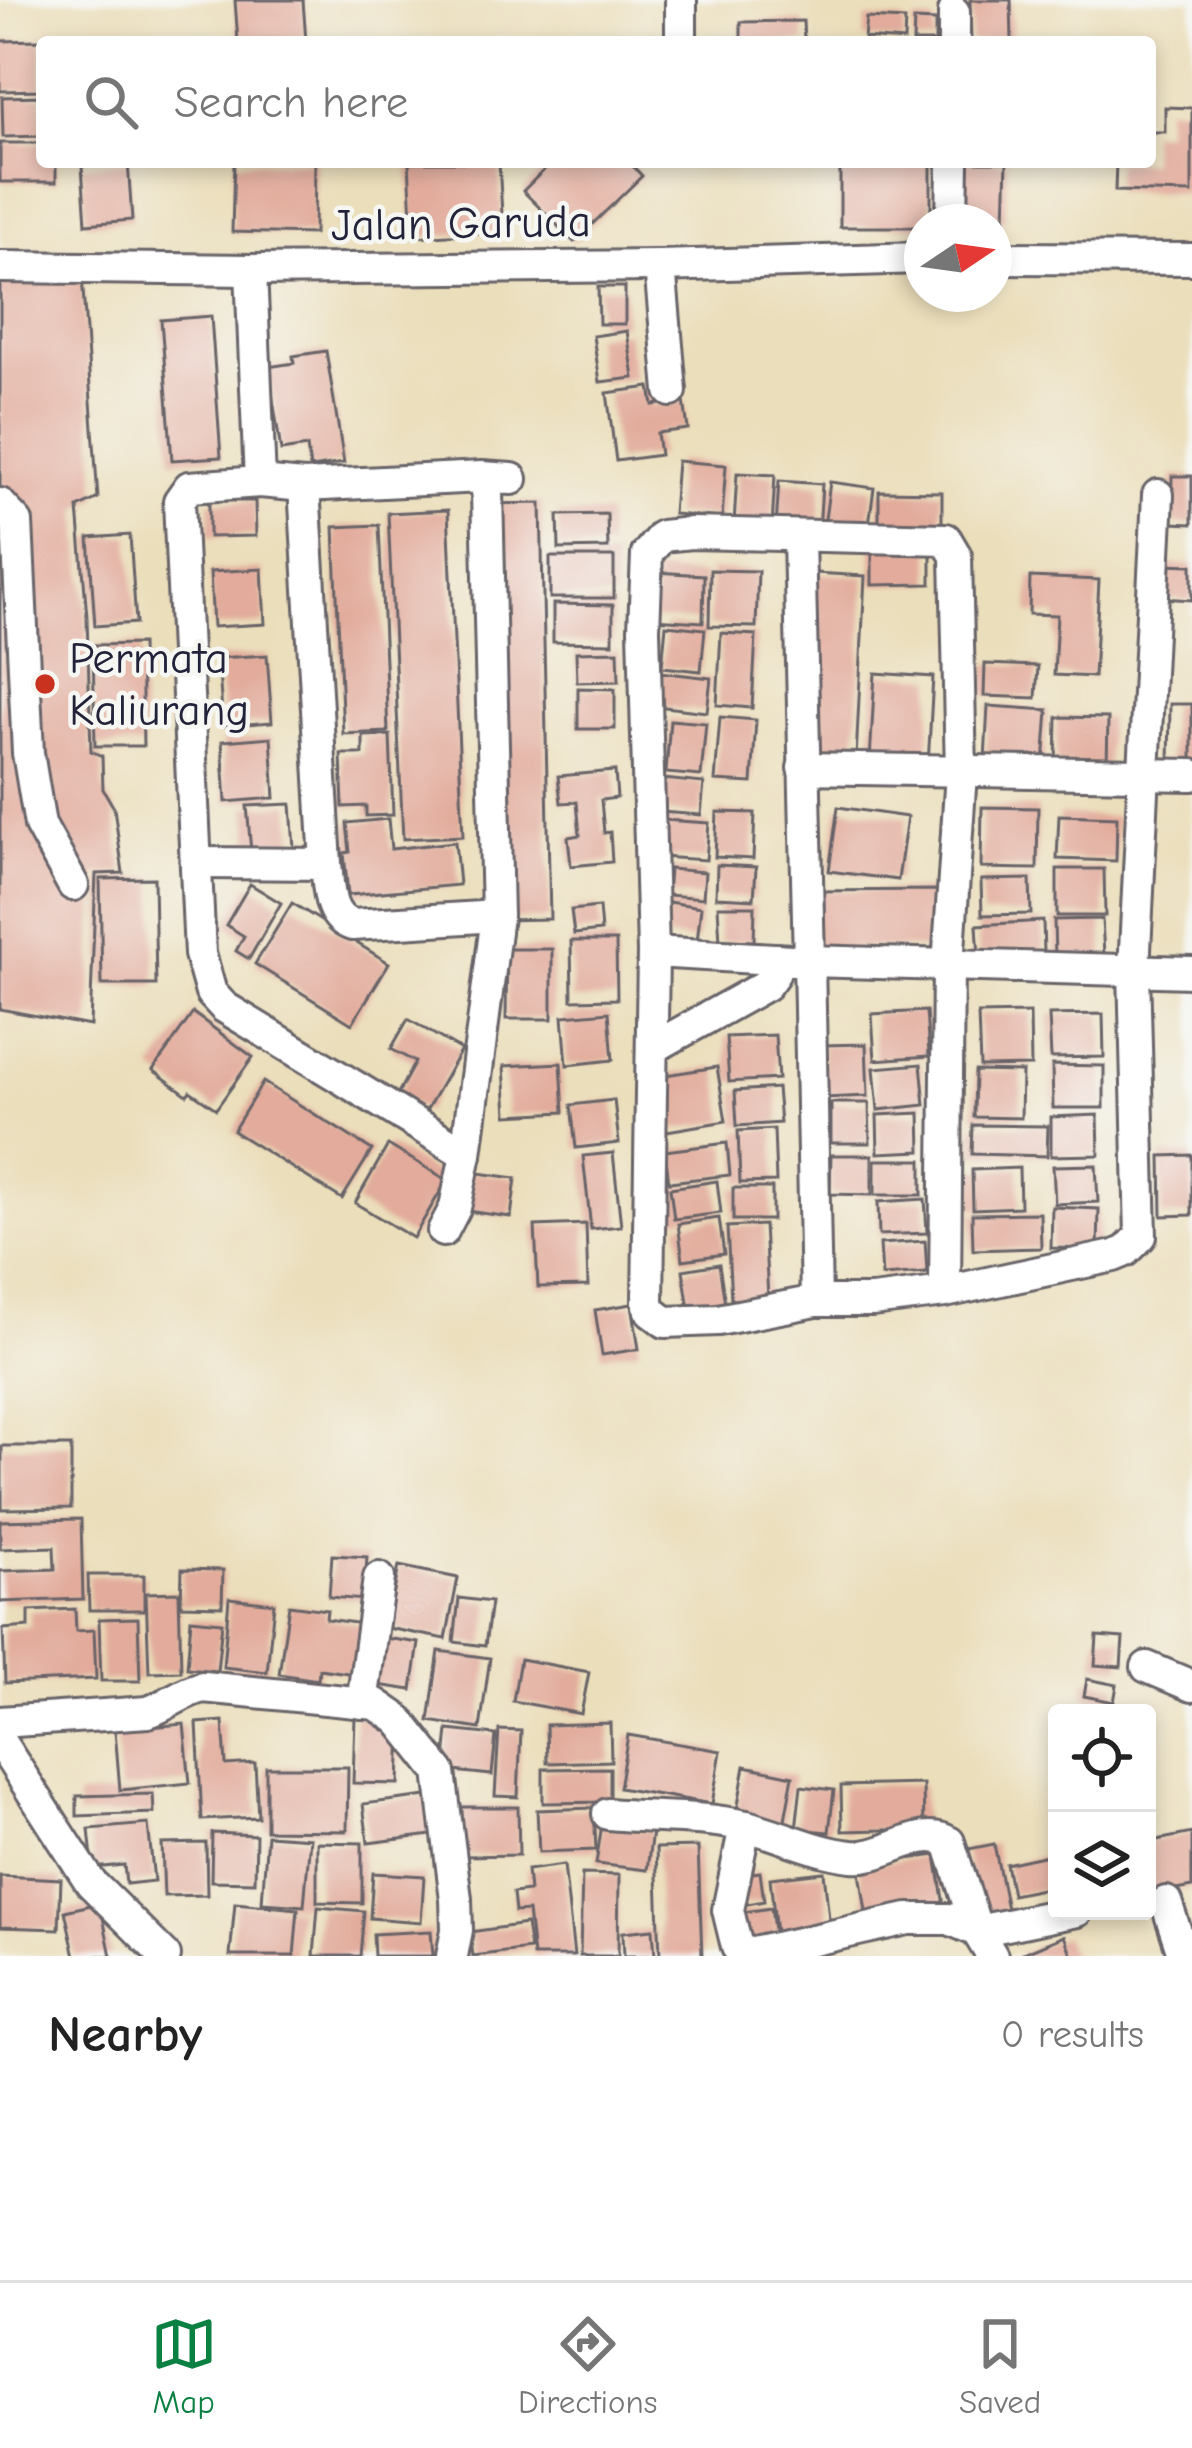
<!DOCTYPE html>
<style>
body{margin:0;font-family:"Comic Neue",sans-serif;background:#f6f6f6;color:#222}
.controls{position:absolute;right:36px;bottom:36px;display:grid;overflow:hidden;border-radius:12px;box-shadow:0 6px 18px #0003}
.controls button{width:108px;height:108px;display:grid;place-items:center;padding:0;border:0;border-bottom:3px solid #e0e0e0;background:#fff;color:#222;font:60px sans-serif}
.compass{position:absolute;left:904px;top:204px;width:108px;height:108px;border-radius:50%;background:#fff;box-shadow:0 6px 18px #0003;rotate:77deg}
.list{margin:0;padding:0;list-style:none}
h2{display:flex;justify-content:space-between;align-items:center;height:156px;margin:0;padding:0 48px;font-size:51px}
h2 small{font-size:39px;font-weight:400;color:#767676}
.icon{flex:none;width:66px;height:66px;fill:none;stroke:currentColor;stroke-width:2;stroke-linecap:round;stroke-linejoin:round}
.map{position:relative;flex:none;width:1192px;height:1956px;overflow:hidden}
.search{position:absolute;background:#fff;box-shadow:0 6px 18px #0003;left:36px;right:36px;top:36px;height:132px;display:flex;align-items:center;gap:30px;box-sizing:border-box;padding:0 42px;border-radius:12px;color:#767676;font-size:45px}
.sheet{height:324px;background:#fff}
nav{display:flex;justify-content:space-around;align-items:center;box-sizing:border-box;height:168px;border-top:3px solid #e0e0e0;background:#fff;font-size:33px;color:#767676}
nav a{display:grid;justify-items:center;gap:6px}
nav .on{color:#0b8043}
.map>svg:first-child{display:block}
.building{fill:#e2ab9b}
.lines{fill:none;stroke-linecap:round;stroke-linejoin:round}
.minor-casing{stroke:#686468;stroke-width:36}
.minor{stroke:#fff;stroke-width:30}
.poi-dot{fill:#c8321e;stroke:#f6f6f2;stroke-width:4.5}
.labels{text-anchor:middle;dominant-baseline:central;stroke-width:9;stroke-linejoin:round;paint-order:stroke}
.street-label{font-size:45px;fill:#22223b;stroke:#f6f6f2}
.poi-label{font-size:45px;fill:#22223b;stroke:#f6f6f2;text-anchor:start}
</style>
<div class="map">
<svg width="1192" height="1956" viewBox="0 0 1192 1956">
<rect width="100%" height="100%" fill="#f6f6f2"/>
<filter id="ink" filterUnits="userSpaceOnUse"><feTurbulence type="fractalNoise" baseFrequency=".00833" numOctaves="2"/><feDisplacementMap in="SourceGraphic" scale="24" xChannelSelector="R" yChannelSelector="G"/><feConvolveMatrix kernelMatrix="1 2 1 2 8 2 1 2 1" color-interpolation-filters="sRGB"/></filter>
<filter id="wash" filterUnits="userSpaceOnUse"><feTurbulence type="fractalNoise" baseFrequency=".004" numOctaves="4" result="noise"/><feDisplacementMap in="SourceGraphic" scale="48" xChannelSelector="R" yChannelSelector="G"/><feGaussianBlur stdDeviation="2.7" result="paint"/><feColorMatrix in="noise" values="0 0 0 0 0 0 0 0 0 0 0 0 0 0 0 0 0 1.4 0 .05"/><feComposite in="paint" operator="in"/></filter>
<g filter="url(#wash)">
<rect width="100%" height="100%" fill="#ebdebb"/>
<g id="blocks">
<!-- building -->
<g class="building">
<polygon points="235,0 303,0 306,42 238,42"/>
<polygon points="970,0 1011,0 1012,42 971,42"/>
<polygon points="866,18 905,20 904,41 864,38"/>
<polygon points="914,20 935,21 935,42 913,42"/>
<polygon points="803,21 804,42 741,42 741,22"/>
<polygon points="42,40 42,90 0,91 0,41"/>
<polygon points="42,96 42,136 3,137 2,97"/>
<polygon points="1165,107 1192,108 1192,193 1115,191 1116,162 1150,162 1150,132 1165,132"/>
<polygon points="0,143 42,143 42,162 56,162 56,182 0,182"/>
<polygon points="128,162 132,220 86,224 82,166"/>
<polygon points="234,162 315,162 314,234 232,232"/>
<polygon points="409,162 499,162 503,232 413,237"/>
<polygon points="552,162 629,162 642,176 574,242 523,191"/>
<polygon points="840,162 931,162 931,222 922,222 922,227 840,227"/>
<polygon points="961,162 1007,162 1005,219 959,217"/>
<polygon points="82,276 98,498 78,508 87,617 91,751 102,756 103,789 114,808 123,873 96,874 90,1026 0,1009 0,277"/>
<polygon points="598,287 625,287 625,324 599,324"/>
<polygon points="211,316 221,457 172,460 161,320"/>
<polygon points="627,331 634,378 600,382 593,336"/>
<polygon points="326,351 344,463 310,468 307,447 281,451 268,367 294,363 293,356"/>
<polygon points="650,387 653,405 684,401 688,429 657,433 660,455 616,461 607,393"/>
<polygon points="677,461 726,465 722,518 673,514"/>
<polygon points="737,473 775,475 772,527 734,525"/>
<polygon points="1172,476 1192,476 1192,524 1171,523"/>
<polygon points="779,481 822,484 819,532 776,528"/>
<polygon points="830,482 874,488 868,532 824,527"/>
<polygon points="879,491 942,492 942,526 879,525"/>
<polygon points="209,501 255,501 256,536 209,537"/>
<polygon points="541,503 550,919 500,920 491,504"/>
<polygon points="448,510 463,836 403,839 388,513"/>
<polygon points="607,514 608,548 559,549 558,515"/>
<polygon points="379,525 388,732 343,734 334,527"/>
<polygon points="130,535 136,623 95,626 89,538"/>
<polygon points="872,543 931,543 931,584 872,585"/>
<rect x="550" y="557" width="64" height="41"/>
<polygon points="1163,564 1192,565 1192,600 1161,598"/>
<polygon points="262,569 265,624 213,627 210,572"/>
<polygon points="710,570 758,571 756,627 709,626"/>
<polygon points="655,572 704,575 703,622 652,619"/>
<polygon points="814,573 865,576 856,759 805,757"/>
<polygon points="1030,577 1099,580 1094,677 1054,675 1057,615 1029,614"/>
<polygon points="553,604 613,605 613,643 553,642"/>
<polygon points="666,625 705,629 701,671 662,667"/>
<polygon points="721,633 756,635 752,708 717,705"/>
<polygon points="141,644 143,746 95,746 93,645"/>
<polygon points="618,651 619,681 577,682 576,652"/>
<polygon points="267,655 272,722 223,726 218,658"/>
<polygon points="985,664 1038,666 1036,698 984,696"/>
<polygon points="659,672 711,678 707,712 656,706"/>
<polygon points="875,673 933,677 928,765 870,761"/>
<polygon points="578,688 615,689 615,729 578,729"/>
<polygon points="1170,704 1192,704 1192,768 1169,767"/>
<polygon points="988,706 1048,710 1044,764 985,760"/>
<polygon points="720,717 756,720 752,783 715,781"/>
<polygon points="1057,717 1108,718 1107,766 1056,765"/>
<polygon points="670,720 706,723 701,776 666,773"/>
<polygon points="390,735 393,815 366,816 366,806 343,807 341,754 363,754 363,736"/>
<polygon points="271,737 275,798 226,802 222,741"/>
<polygon points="615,771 617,798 601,800 604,833 610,832 612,862 571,866 568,837 580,835 577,802 561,803 558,776"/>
<polygon points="663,779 704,783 701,815 660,812"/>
<polygon points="291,804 294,849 251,852 247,806"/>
<polygon points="838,807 907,817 898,880 829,871"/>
<polygon points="982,807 1038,808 1037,869 981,868"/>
<polygon points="717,812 755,813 753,859 715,857"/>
<polygon points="1059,815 1117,817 1116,861 1057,859"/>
<polygon points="388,819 391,849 455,842 459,885 348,895 344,853 350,852 347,823"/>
<polygon points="663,820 709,823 706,860 660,857"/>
<polygon points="717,865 756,867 754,899 716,897"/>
<polygon points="669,869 705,872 703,898 667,895"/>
<polygon points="1057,869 1104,869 1105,916 1057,916"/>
<polygon points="154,878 156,985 102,985 100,879"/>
<polygon points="1030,879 1031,914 982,915 981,880"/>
<polygon points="250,884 281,903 249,959 236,951 244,936 226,925"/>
<polygon points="938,890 938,948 811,948 811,891"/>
<polygon points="668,902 701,907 697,941 663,937"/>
<polygon points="292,903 389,963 352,1024 255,964"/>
<polygon points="718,906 755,906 754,941 720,942"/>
<polygon points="599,907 601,931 574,934 571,910"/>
<polygon points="1102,919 1104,956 1055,958 1054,920"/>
<polygon points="1043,921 1044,953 979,957 977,925"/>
<polygon points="571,941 616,941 617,999 572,1000"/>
<polygon points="507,949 552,949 552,1019 506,1019"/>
<polygon points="926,1011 929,1056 875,1060 872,1014"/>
<polygon points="609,1012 613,1060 567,1065 563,1016"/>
<polygon points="193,1013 253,1057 216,1109 190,1091 187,1095 153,1070"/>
<polygon points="1030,1013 1031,1066 980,1067 978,1014"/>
<polygon points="1103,1014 1104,1057 1051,1058 1049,1015"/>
<polygon points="408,1019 461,1050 426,1111 397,1095 415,1062 391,1049"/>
<polygon points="775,1035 778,1079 729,1082 726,1037"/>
<polygon points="866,1044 868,1096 824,1098 822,1045"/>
<polygon points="561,1063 564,1112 507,1115 504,1066"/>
<polygon points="921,1064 925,1105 878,1110 874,1068"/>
<polygon points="1052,1065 1104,1066 1104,1108 1053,1108"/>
<polygon points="717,1067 726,1121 667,1131 659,1076"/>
<polygon points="975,1071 1022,1072 1021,1118 974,1117"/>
<polygon points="263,1082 372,1150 342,1199 233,1131"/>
<polygon points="777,1088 780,1123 737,1126 735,1091"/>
<polygon points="614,1100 619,1143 576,1148 571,1105"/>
<polygon points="831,1103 869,1103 870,1143 831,1143"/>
<polygon points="920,1113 921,1151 878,1153 877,1115"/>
<polygon points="1098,1115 1099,1155 1051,1156 1051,1117"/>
<polygon points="973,1125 1048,1126 1047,1156 972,1154"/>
<polygon points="774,1129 776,1182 740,1183 738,1131"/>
<polygon points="727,1143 730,1175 669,1182 665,1151"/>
<polygon points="388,1145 447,1180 413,1238 355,1203"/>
<polygon points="613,1153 621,1226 591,1229 583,1156"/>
<polygon points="831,1155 872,1155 872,1195 830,1194"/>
<polygon points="1192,1155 1192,1215 1162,1216 1161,1156"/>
<rect x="875" y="1160" width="47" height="35"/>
<polygon points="1096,1165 1098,1202 1055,1204 1053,1166"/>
<polygon points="1019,1168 1020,1207 973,1209 972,1170"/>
<polygon points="471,1172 516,1178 511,1217 466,1211"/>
<polygon points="717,1181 721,1213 674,1219 670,1188"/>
<rect x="733" y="1188" width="39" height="32"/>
<polygon points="925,1199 927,1233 879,1235 878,1202"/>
<polygon points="1052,1207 1099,1209 1098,1249 1051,1248"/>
<polygon points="1040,1213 1041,1248 973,1250 972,1214"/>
<polygon points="719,1218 724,1254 683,1260 678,1224"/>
<polygon points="586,1224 588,1286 538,1287 535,1226"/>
<polygon points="764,1225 768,1298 731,1300 727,1227"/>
<polygon points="925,1241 927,1273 882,1276 880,1244"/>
<polygon points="719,1264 725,1304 689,1309 683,1270"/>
<polygon points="632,1304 639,1349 602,1355 595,1310"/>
<polygon points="2,1446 71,1446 71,1508 2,1509"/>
<polygon points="81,1519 83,1599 0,1602 0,1571 55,1569 54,1547 0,1549 0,1521"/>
<polygon points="332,1555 367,1557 364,1600 329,1597"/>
<polygon points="399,1566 458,1578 446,1639 387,1628"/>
<polygon points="182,1569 223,1570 222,1606 181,1605"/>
<polygon points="88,1575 144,1575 144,1610 89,1610"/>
<polygon points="179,1592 181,1671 149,1672 146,1593"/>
<polygon points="229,1598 274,1603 267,1672 223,1667"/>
<polygon points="459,1598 491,1602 485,1646 454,1642"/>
<polygon points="289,1605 327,1610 326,1619 363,1624 356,1674 319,1669 318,1680 279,1674"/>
<polygon points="75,1609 76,1631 94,1630 96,1679 5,1683 3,1629 29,1627 29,1611"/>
<polygon points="138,1618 140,1681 101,1681 99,1619"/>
<polygon points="191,1619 222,1622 217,1671 187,1668"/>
<polygon points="1097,1636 1123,1638 1121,1667 1095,1665"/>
<polygon points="378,1637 419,1643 412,1690 371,1684"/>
<polygon points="439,1651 490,1658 480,1729 429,1721"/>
<polygon points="520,1659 589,1672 581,1714 513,1701"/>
<polygon points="1087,1679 1117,1685 1114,1702 1084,1696"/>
<polygon points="355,1716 386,1717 401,1727 399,1784 353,1783"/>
<polygon points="223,1721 226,1765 255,1763 258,1817 202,1820 197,1723"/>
<polygon points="610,1723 611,1761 547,1763 546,1725"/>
<polygon points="184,1724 190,1783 120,1790 115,1730"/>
<polygon points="448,1730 496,1735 492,1775 444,1770"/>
<polygon points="499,1730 521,1731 518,1797 495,1796"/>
<polygon points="628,1735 721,1751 712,1804 619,1788"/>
<polygon points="745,1766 793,1776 784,1825 736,1816"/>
<polygon points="266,1767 348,1767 347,1831 266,1830"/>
<polygon points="610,1768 610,1802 543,1803 543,1769"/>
<polygon points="923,1784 924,1829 842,1831 841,1786"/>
<polygon points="801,1786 834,1790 829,1832 796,1829"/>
<polygon points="153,1794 154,1813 77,1816 77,1796"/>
<polygon points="435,1795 440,1834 368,1843 363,1804"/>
<polygon points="462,1807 518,1807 519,1855 462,1856"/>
<polygon points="594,1808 596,1850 539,1852 537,1810"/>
<polygon points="148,1824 154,1881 126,1884 124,1865 93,1868 89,1829"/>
<polygon points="602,1824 652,1831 647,1870 596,1864"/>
<polygon points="212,1833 256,1835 255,1882 211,1881"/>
<polygon points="1192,1833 1192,1887 1154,1894 1147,1842"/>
<polygon points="267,1835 310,1838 304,1906 262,1903"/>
<polygon points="317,1842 362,1843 362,1903 317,1902"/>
<polygon points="206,1843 207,1895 164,1896 162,1844"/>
<polygon points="994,1844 1007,1909 978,1915 964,1850"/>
<polygon points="698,1847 702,1956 660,1956 656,1848"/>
<polygon points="1056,1853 1057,1886 1012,1895 1006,1864"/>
<polygon points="936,1855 944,1906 867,1918 859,1866"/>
<polygon points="564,1865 574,1956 533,1956 528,1911 515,1912 513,1893 529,1891 527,1870"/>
<polygon points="760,1872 764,1901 742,1905 737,1875"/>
<polygon points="824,1872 830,1928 776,1933 770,1878"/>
<polygon points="373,1873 424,1876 421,1922 370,1918"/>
<polygon points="582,1874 619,1875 618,1956 580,1956"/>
<polygon points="0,1876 61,1879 59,1929 0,1927"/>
<polygon points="100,1903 111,1956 75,1956 65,1911"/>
<polygon points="235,1903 298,1909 294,1956 230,1956"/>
<polygon points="318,1907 364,1911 360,1956 314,1956"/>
<polygon points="771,1908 775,1937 741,1943 737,1913"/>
<polygon points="526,1924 530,1949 473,1956 470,1932"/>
<polygon points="653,1929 655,1956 624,1956 623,1932"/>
<polygon points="431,1931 433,1956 374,1956 373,1934"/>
<polygon points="1064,1936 1072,1956 1016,1956"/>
</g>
</g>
</g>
<g filter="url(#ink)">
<use href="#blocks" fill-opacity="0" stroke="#686468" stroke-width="3"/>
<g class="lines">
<!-- minor casing -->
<g class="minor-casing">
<g id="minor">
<polyline points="681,0 681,42"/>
<polyline points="954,42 954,12"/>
<polyline points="952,222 953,162"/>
<polyline points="994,258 1192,259"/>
<polyline points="660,266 671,391"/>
<polyline points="0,267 251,270 660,266 922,258"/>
<polyline points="251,270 260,482"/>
<polyline points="482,477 487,491 497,916 466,1154 224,1007 211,993 200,954 179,501 189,487 260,482 304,486 482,477 512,479"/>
<polyline points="304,486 326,864"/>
<polyline points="0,504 17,522 28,753 40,825 73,885"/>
<polyline points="803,768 1192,775"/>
<path d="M197 863 326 864C329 887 327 917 352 925L497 916"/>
<polyline points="653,952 809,961 799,538"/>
<polyline points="653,1048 766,985 774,974 777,959"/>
<polyline points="443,1231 455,1208 466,1154"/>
<polyline points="945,1292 948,965 961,773 956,556 946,539 691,533 662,536 647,554 644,629 653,952 648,1302 651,1311 665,1322 718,1320 816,1301 872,1301 945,1292 1114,1256 1126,1251 1141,1236 1134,970 1158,495"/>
<polyline points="816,1301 809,961 1192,972"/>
<polyline points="1147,1667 1192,1686"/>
<polyline points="362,1703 379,1578"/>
<path d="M0 1722 148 1712C169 1705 181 1692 203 1687L376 1704 399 1720 440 1772 456 1899 457 1930 452 1956"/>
<polyline points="0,1742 91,1883 165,1956"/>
<path d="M608 1814C652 1818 702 1816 746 1826 782 1835 814 1852 852 1856 884 1860 920 1824 949 1842L977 1931 992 1956"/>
<polyline points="745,1826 728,1910 737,1947 749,1954 908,1919 949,1919 977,1931 1077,1911"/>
<polyline points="1166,1902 1184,1956"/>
</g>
</g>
<!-- minor -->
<use href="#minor" class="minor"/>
</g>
</g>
<!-- markers -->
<circle class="poi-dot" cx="45" cy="684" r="12"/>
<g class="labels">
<!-- street labels -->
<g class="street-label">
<text transform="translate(461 223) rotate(-1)">Jalan Garuda</text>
</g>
<!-- poi labels -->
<g class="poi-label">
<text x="69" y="658">Permata<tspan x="69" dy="52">Kaliurang</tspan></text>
</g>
</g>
</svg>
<div class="controls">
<button><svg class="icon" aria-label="locate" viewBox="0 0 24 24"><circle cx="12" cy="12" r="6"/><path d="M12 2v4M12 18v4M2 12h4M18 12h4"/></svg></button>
<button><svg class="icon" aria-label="layers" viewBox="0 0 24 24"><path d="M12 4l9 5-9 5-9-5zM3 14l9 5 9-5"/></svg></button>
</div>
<svg class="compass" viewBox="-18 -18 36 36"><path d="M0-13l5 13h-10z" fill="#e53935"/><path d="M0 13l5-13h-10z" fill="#767676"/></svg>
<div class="search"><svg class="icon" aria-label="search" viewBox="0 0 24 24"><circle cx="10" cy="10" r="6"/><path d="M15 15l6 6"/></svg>Search here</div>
</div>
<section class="sheet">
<h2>Nearby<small>0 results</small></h2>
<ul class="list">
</ul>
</section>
<nav>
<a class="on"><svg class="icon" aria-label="map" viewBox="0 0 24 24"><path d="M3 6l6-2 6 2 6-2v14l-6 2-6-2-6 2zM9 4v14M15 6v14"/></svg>Map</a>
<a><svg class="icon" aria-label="directions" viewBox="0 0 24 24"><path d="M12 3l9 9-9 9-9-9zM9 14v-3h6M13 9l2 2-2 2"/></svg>Directions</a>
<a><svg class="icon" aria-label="saved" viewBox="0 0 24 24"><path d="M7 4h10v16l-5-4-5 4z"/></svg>Saved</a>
</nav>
